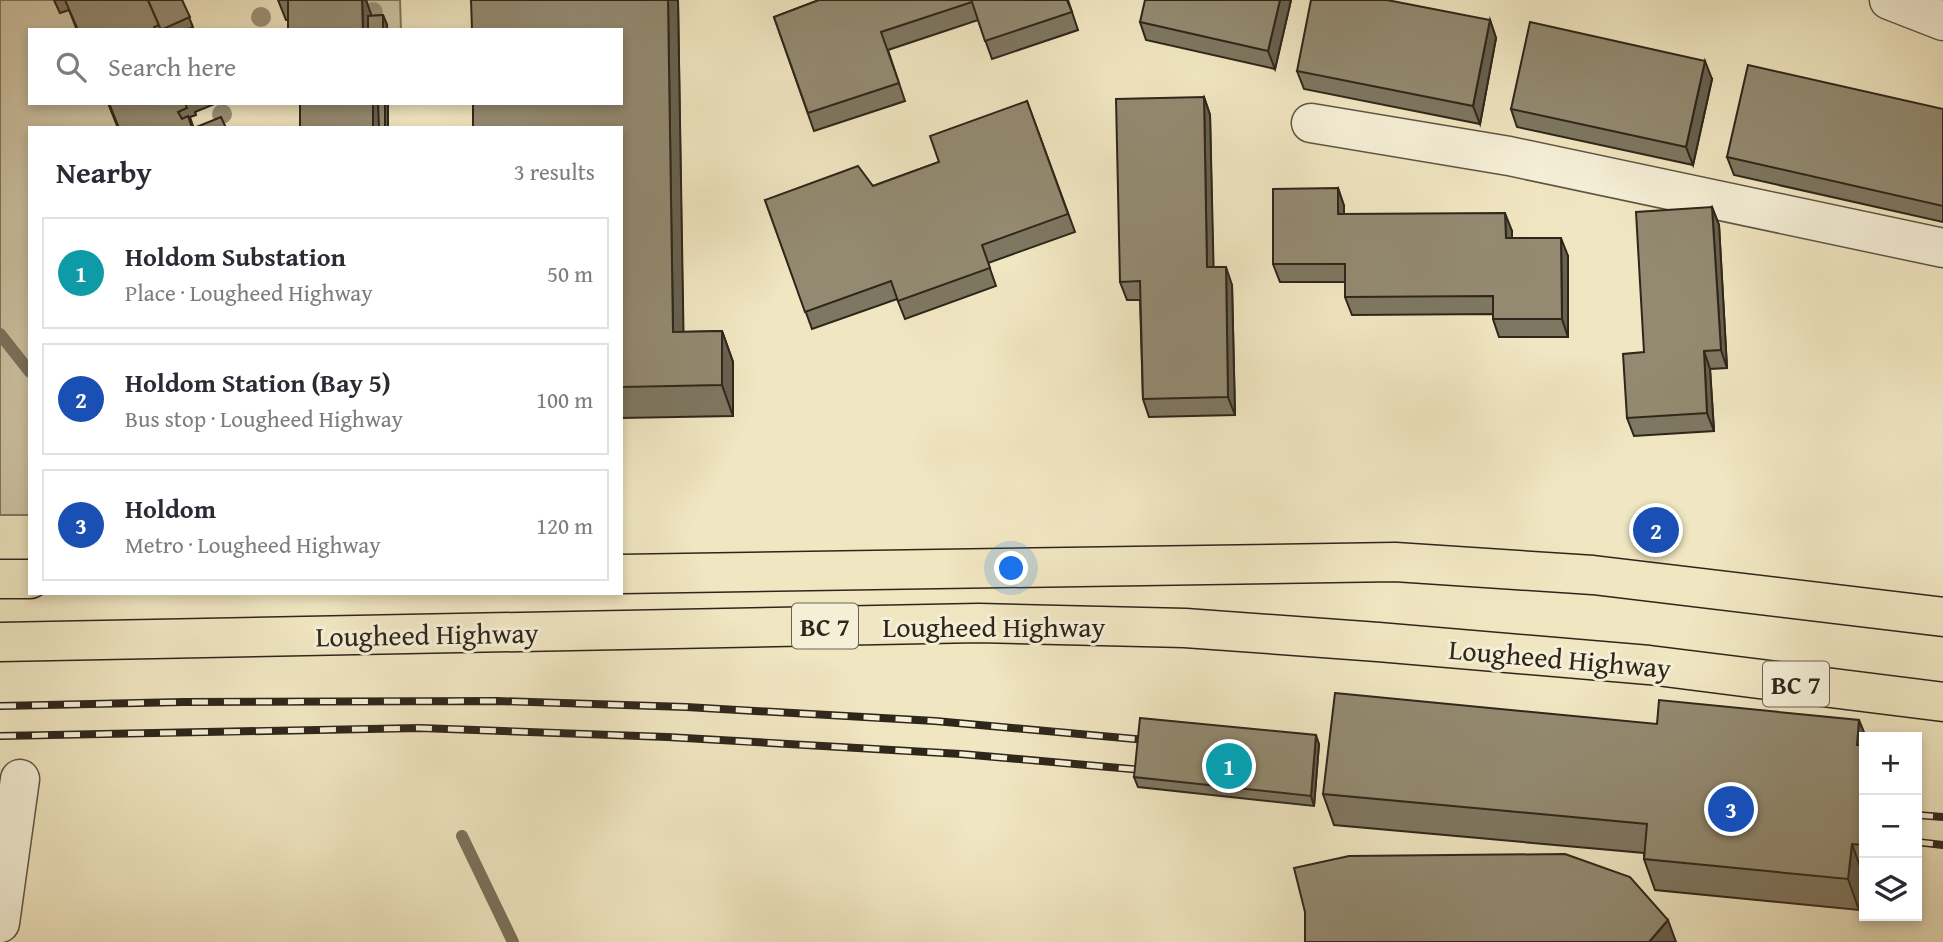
<!DOCTYPE html>
<meta charset="utf-8">
<style>
body{margin:0;font-family:"Gentium Book Plus",serif;background:#f2f2f3;color:#2b2b33}
.controls{position:absolute;right:21px;bottom:21px;display:grid;overflow:hidden;border-radius:0px;box-shadow:0 4px 10px #0003}
.controls button{width:63px;height:63px;display:grid;place-items:center;padding:0;border:0;border-bottom:2px solid #e1e1e2;background:#fff;color:#2b2b33;font:35px sans-serif}
.you{position:absolute;left:1012px;top:569px;width:24px;height:24px;margin:-18px;border:5px solid #fff;border-radius:50%;background:#1a73e8;box-shadow:0 0 0 10px #1a73e833}
.badge{display:grid;place-items:center;width:46px;height:46px;border-radius:50%;background:#db2777;color:#fff;font-size:23px;font-weight:700}
.pin{position:absolute;translate:-50% -50%;border:4px solid #fff;box-shadow:0 2px 7px #0006}
.list{margin:0;padding:0;list-style:none}
h2{display:flex;justify-content:space-between;align-items:center;height:91px;margin:0;padding:0 28px;font-size:30px}
h2 small{font-size:23px;font-weight:400;color:#7c7c81}
.list li{display:grid;grid-template-columns:46px 1fr auto;gap:21px;align-items:center;box-sizing:border-box;height:112px;margin:0 14px 14px;padding:0 14px;border:2px solid #e1e1e2;border-radius:0px}
.list b{display:block;font-size:26px;white-space:nowrap}
.list p{margin:0;font-size:23px;white-space:nowrap;color:#7c7c81}
.list em{font-size:23px;font-style:normal;color:#7c7c81}
.icon{flex:none;width:38px;height:38px;fill:none;stroke:currentColor;stroke-width:2;stroke-linecap:round;stroke-linejoin:round}
.map{position:relative;flex:none;width:1943px;height:942px;overflow:hidden}
.search{position:absolute;background:#fff;box-shadow:0 4px 10px #0003;left:28px;top:28px;width:595px;height:77px;display:flex;align-items:center;gap:18px;box-sizing:border-box;padding:0 24px;border-radius:0px;color:#7c7c81;font-size:26px}
.panel{position:absolute;background:#fff;box-shadow:0 4px 10px #0003;left:28px;top:126px;width:595px;height:469px;border-radius:0px}
.map>svg:first-child{display:block}
.green{fill:#cfc5a5;stroke:#7f7660;stroke-width:2}
.lines{fill:none;stroke-linecap:round;stroke-linejoin:round}
.stream{stroke:#7b725d;stroke-width:12}
.minor-casing{stroke:#5f5644;stroke-width:41}
.major-casing{stroke:#2f261b;stroke-width:41}
.minor{stroke:#f5efd7;stroke-width:38}
.major{stroke:#f0e6c1;stroke-width:38}
.rail-casing{stroke:#2f261b;stroke-width:8}
.rail{stroke:#f5efd7;stroke-width:5;stroke-dasharray:16;stroke-linecap:butt}
.tree{fill:#9c9279}
.wall{fill:#7e7761;stroke:#2f261b;stroke-width:2}
.shaded-wall{fill:#67614f;stroke:#2f261b;stroke-width:2}
.building{fill:#938a71;stroke:#2f261b;stroke-width:2}
.labels{text-anchor:middle;dominant-baseline:central;stroke-width:6;stroke-linejoin:round;paint-order:stroke}
.shield{fill:#f5efd7;stroke:#6a6253;stroke-width:2}
.shield-label{font-size:26px;font-weight:bold;fill:#2f261b}
.street-label{font-size:28px;fill:#2f261b;stroke:#f5efd7}
</style>
<div class="map">
<svg width="1943" height="942" viewBox="0 0 1943 942">
<rect width="100%" height="100%" fill="#f0e6c1"/>
<filter id="stains"><feTurbulence type="fractalNoise" baseFrequency=".00286" numOctaves="4"/><feColorMatrix values="0 0 0 0 .2 0 0 0 0 .09 0 0 0 0 .02 0 0 0 .5 -.17"/></filter>
<radialGradient id="worn" r=".72"><stop offset=".6" stop-color="#630" stop-opacity="0"/><stop offset="1" stop-color="#630" stop-opacity=".3"/></radialGradient>
<!-- green -->
<g class="green">
<polygon points="0,0 54,0 60,13 69,10 77,30 30,30 30,103 108,103 118,128 30,128 30,515 0,515"/>
<polygon points="360,0 400,0 401,30 372,30"/>
</g>
<g class="lines">
<!-- stream -->
<g class="stream">
<polyline points="0,334 30,372"/>
<polyline points="462,836 513,942"/>
</g>
<!-- minor casing -->
<g class="minor-casing">
<g id="minor">
<polyline points="1889,0 1943,21"/>
<polyline points="1311,123 1509,156 1943,248"/>
<polyline points="0,923 20,779"/>
</g>
</g>
<!-- major casing -->
<g class="major-casing">
<g id="major">
<polyline points="621,574 1395,562 1593,575 1943,617"/>
<polyline points="0,579 30,579"/>
<polyline points="0,642 979,623 1185,628 1378,642 1649,665 1943,702"/>
</g>
</g>
<!-- minor -->
<use href="#minor" class="minor"/>
<!-- major -->
<use href="#major" class="major"/>
<!-- rail casing -->
<g class="rail-casing">
<g id="rail">
<polyline points="0,706 183,702 498,701 686,707 935,721 1157,741"/>
<polyline points="0,736 420,728 667,737 961,754 1154,771"/>
<polyline points="1917,815 1943,817"/>
<polyline points="1917,842 1943,845"/>
</g>
</g>
<!-- rail -->
<use href="#rail" class="rail"/>
</g>
<!-- trees -->
<g class="tree">
<circle cx="373" cy="12" r="10"/>
<circle cx="261" cy="17" r="10"/>
<circle cx="222" cy="114" r="10"/>
</g>
<!-- wall -->
<g class="wall">
<polygon points="54,0 182,0 193,27 186,30 77,30 69,10 60,13"/>
<polygon points="278,0 366,0 371,16 383,15 387,25 387,30 288,30 288,20 286,20"/>
<polygon points="471,0 678,0 683,332 722,331 733,362 733,416 621,418 621,128"/>
<polygon points="819,0 1068,0 1078,30 992,59 978,20 888,50 905,101 814,131 774,17"/>
<polygon points="1291,0 1275,69 1146,40 1140,22"/>
<polygon points="1490,20 1496,38 1480,124 1304,89 1297,71"/>
<polygon points="1712,79 1693,165 1517,127 1511,109"/>
<polygon points="1204,97 1210,115 1213,267 1232,285 1235,415 1149,417 1143,399 1140,300 1127,300 1120,282"/>
<polygon points="1027,101 1075,232 988,263 996,286 905,319 897,299 812,329 765,200 873,186 939,162"/>
<polygon points="108,103 217,103 195,112 195,111 196,115 190,117 193,126 192,127 192,128 118,128"/>
<polygon points="1943,109 1943,222 1734,175 1727,157"/>
<polygon points="1338,188 1344,206 1344,214 1512,231 1512,238 1568,256 1568,337 1499,337 1493,319 1493,314 1352,315 1345,297 1345,282 1280,282 1273,264"/>
<polygon points="1712,207 1719,225 1727,368 1710,369 1714,431 1634,436 1627,418 1644,352"/>
<polygon points="1657,724 1864,737 1864,875 1863,875 1859,910 1655,890 1644,859 1644,853 1334,825 1323,794"/>
<polygon points="1319,744 1314,806 1138,787 1134,777"/>
</g>
<!-- shaded-wall -->
<g class="shaded-wall">
<polygon points="362,0 366,0 371,14 372,30 363,30"/>
<polygon points="668,0 678,0 684,363 673,332"/>
<polygon points="1280,0 1291,0 1275,69 1268,51"/>
<polygon points="383,15 387,25 387,30 383,30"/>
<polygon points="1490,20 1496,38 1480,124 1473,106"/>
<polygon points="1705,61 1712,79 1693,165 1686,147"/>
<polygon points="1204,97 1210,115 1214,285 1207,267"/>
<polygon points="373,103 381,103 382,128 373,128"/>
<rect x="385" y="103" width="3" height="25"/>
<polygon points="1338,188 1344,206 1344,232 1338,214"/>
<polygon points="1712,207 1719,225 1727,368 1721,350"/>
<polygon points="1505,213 1512,231 1512,256 1506,238"/>
<polygon points="1561,238 1568,256 1568,337 1562,319"/>
<polygon points="1226,267 1232,285 1235,415 1228,397"/>
<polygon points="722,331 733,362 733,416 722,385"/>
<polygon points="1704,351 1710,369 1714,431 1707,413"/>
<polygon points="1859,720 1866,737 1864,737 1864,765 1857,745"/>
<polygon points="1316,735 1319,744 1314,806 1311,796"/>
<polygon points="1852,844 1863,875 1859,910 1848,879"/>
<polygon points="1668,920 1676,942 1649,942"/>
</g>
<!-- building -->
<g class="building">
<polygon points="65,0 148,0 159,25 154,27 155,30 78,30"/>
<polygon points="148,0 182,0 190,17 161,30"/>
<polygon points="288,0 362,0 363,30 288,30"/>
<polygon points="471,0 668,0 673,332 722,331 722,385 621,387 621,128 473,128 473,103 621,103 621,30 472,30"/>
<polygon points="819,0 1067,0 1072,12 985,41 972,2 881,32 899,83 808,113 774,17"/>
<polygon points="1145,0 1280,0 1268,51 1140,22"/>
<polygon points="1311,0 1387,0 1490,20 1473,106 1297,71"/>
<polygon points="383,15 383,30 368,30 368,16"/>
<polygon points="1530,22 1705,61 1686,147 1511,109"/>
<polygon points="1748,65 1943,109 1943,206 1727,157"/>
<polygon points="1204,97 1207,267 1226,267 1228,397 1143,399 1140,281 1120,282 1116,99"/>
<polygon points="1027,101 1068,214 982,245 990,268 898,301 891,281 805,312 765,200 858,166 873,186 939,162 930,136"/>
<polygon points="109,103 185,103 187,108 178,112 182,119 188,116 192,128 119,128"/>
<rect x="300" y="103" width="73" height="25"/>
<polygon points="378,103 385,103 385,128 379,128"/>
<polygon points="221,117 226,128 194,128"/>
<polygon points="1338,188 1338,214 1505,213 1506,238 1561,238 1562,319 1493,319 1493,296 1345,297 1345,264 1273,264 1273,189"/>
<polygon points="1712,207 1721,350 1704,351 1707,413 1627,418 1623,354 1644,352 1636,212"/>
<polygon points="1335,693 1657,724 1659,700 1859,720 1857,745 1864,745 1864,845 1852,844 1848,879 1644,859 1647,824 1323,794"/>
<polygon points="1140,718 1316,735 1311,796 1134,777"/>
<polygon points="1565,854 1630,877 1668,920 1649,942 1305,942 1305,912 1294,868 1349,856"/>
</g>
<g class="labels">
<!-- shield labels -->
<g class="shield">
<rect x="792" y="603.5" width="66" height="45" rx="5"/>
<rect x="1763" y="661.5" width="66" height="45" rx="5"/>
</g>
<g class="shield-label">
<text x="825" y="626">BC 7</text>
<text x="1796" y="684">BC 7</text>
</g>
<!-- street labels -->
<g class="street-label">
<text x="994" y="626">Lougheed Highway</text>
<text transform="translate(427 634) rotate(-1)">Lougheed Highway</text>
<text transform="translate(1560 658) rotate(5)">Lougheed Highway</text>
</g>
</g>
<rect width="100%" height="100%" filter="url(#stains)"/>
<rect width="100%" height="100%" fill="url(#worn)"/>
</svg>
<div class="controls">
<button>+</button>
<button>−</button>
<button><svg class="icon" aria-label="layers" viewBox="0 0 24 24"><path d="M12 4l9 5-9 5-9-5zM3 14l9 5 9-5"/></svg></button>
</div>
<div class="you"></div>
<div class="pin badge" style="left:1229px;top:766px;background:#0f9aa8">1</div>
<div class="pin badge" style="left:1656px;top:530px;background:#1a4fb4">2</div>
<div class="pin badge" style="left:1731px;top:809px;background:#1a4fb4">3</div>
<div class="search"><svg class="icon" aria-label="search" viewBox="0 0 24 24"><circle cx="10" cy="10" r="6"/><path d="M15 15l6 6"/></svg>Search here</div>
<section class="panel">
<h2>Nearby<small>3 results</small></h2>
<ul class="list">
<li><span class="badge" style="background:#0f9aa8">1</span><div><b>Holdom Substation</b><p>Place · Lougheed Highway</p></div><em>50 m</em></li>
<li><span class="badge" style="background:#1a4fb4">2</span><div><b>Holdom Station (Bay 5)</b><p>Bus stop · Lougheed Highway</p></div><em>100 m</em></li>
<li><span class="badge" style="background:#1a4fb4">3</span><div><b>Holdom</b><p>Metro · Lougheed Highway</p></div><em>120 m</em></li>
</ul>
</section>
</div>
